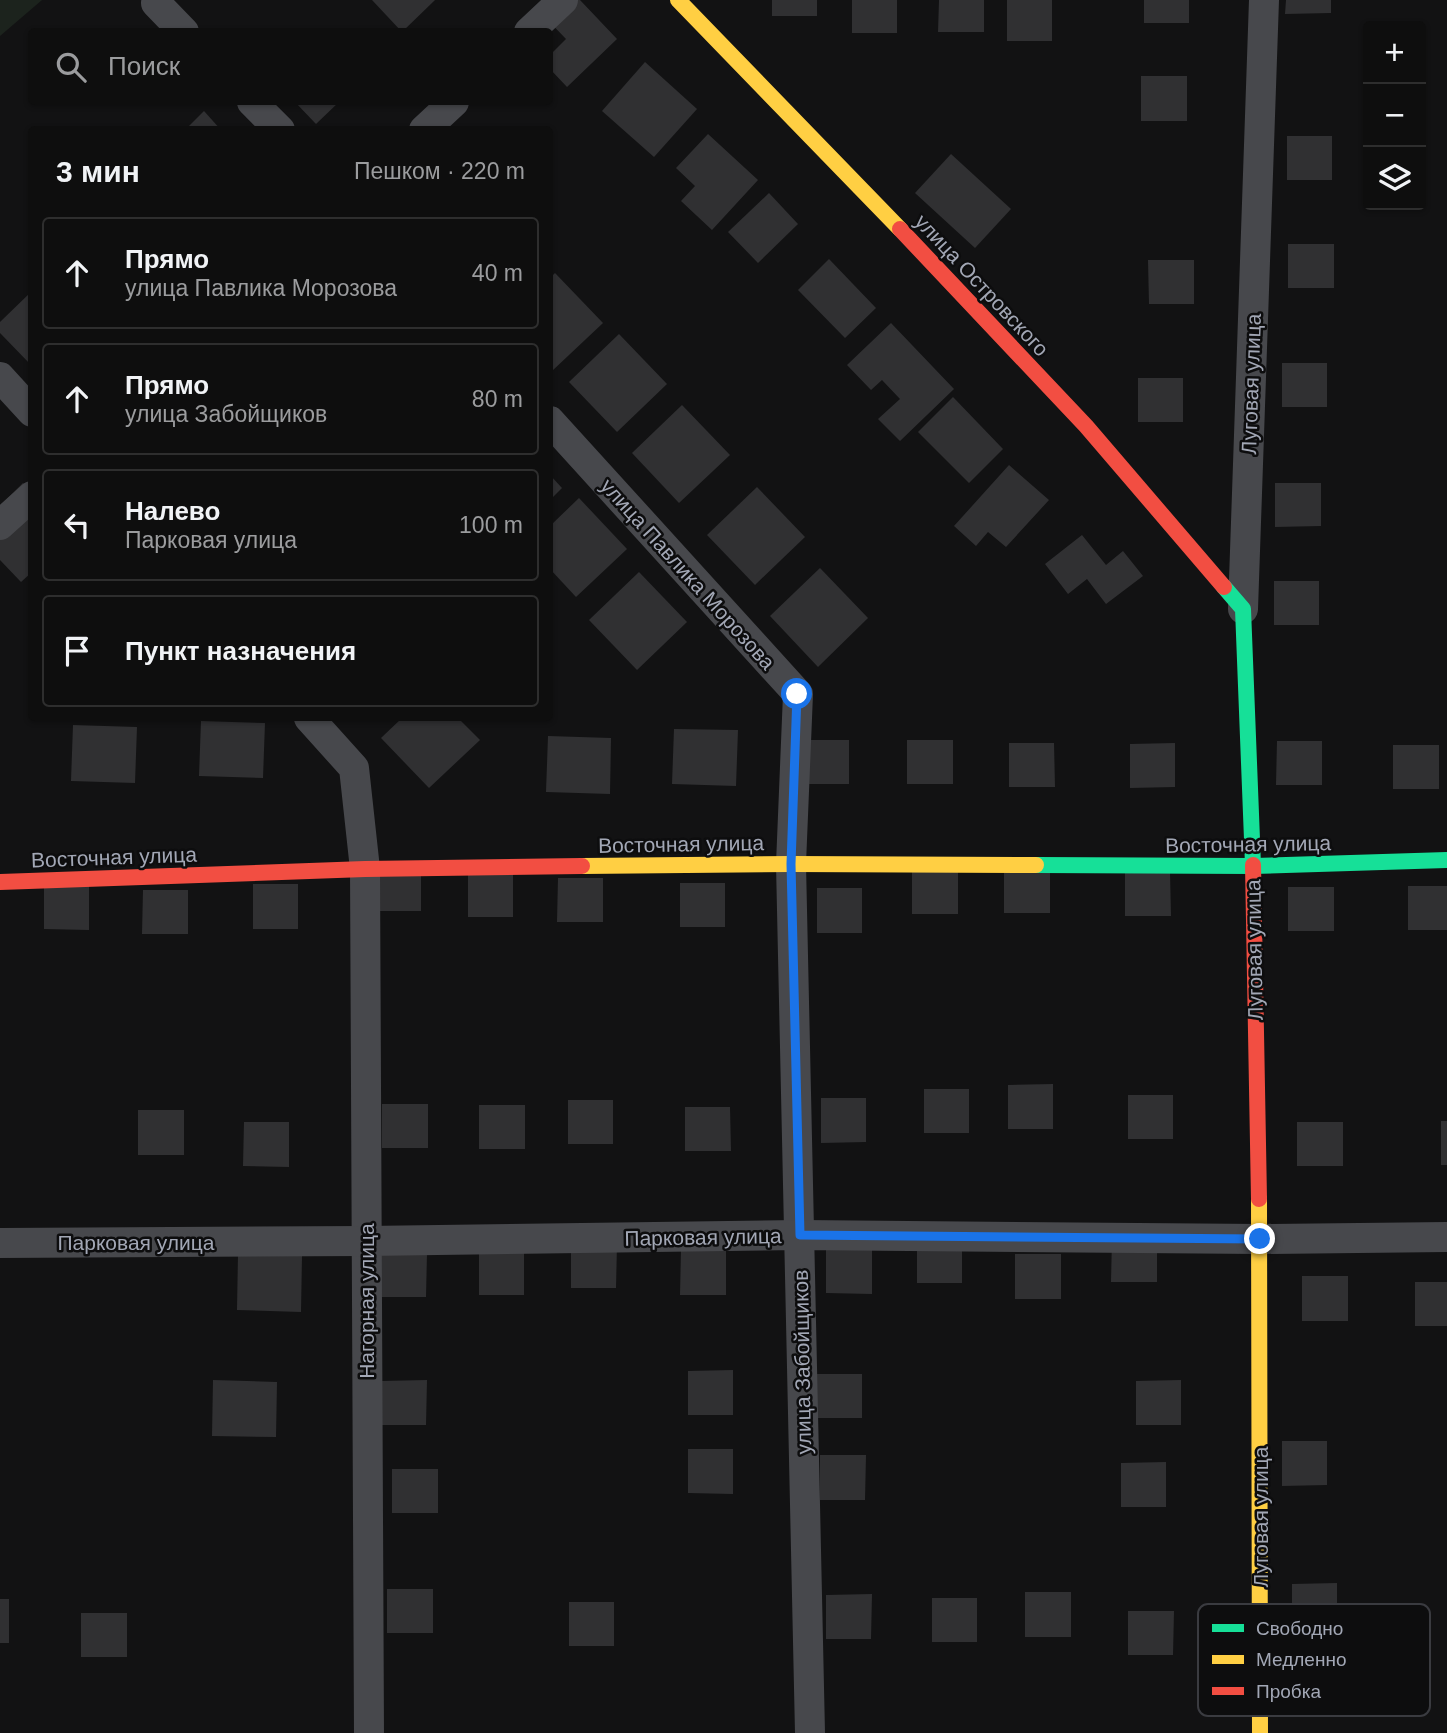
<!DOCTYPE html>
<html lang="ru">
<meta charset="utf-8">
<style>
body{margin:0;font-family:Arial,sans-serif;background:#171717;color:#f1f3f6}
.controls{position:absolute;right:21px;top:21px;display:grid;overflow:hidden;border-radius:7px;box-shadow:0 2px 5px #0004}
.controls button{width:63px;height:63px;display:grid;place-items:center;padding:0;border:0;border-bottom:2px solid #2e2e2e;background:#0e0e0e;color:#f1f3f6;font:35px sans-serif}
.stop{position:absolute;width:21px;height:21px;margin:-16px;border:5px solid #1a73e8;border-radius:50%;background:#fff}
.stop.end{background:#1a73e8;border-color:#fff;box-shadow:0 2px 7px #0008}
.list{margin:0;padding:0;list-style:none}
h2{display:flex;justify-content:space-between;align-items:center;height:91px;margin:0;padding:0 28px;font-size:30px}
h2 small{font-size:23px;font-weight:400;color:#9b9c9e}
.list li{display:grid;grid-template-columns:46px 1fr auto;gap:21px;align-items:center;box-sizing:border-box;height:112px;margin:0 14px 14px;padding:0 14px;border:2px solid #2e2e2e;border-radius:7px}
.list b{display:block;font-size:26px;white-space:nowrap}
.list p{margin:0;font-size:23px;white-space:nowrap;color:#9b9c9e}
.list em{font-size:23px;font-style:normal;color:#9b9c9e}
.icon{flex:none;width:38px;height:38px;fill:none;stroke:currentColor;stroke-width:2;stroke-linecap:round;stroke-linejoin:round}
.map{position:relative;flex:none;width:1447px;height:1733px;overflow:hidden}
.search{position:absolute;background:#0e0e0e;box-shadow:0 2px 5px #0004;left:28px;top:28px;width:525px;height:77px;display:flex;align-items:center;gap:18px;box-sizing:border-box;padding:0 24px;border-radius:7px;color:#9b9c9e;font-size:26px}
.panel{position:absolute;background:#0e0e0e;box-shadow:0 2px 5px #0004;left:28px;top:126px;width:525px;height:595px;border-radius:7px}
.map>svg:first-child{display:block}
.green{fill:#1c231d}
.building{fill:#303032}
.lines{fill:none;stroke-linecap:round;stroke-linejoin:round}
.street{stroke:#47484c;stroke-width:30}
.fast{stroke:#16e098;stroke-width:16}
.slow{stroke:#ffcf43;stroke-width:16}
.jam{stroke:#f24e42;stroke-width:16}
.route{stroke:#1a73e8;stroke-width:9}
.labels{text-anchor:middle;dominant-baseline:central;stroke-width:5;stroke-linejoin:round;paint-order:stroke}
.street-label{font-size:21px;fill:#a2a7b5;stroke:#0d0d0e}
.key{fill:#0d0d0e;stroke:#3a3b40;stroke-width:2}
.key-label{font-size:19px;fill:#a2a7b5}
</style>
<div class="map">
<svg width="1447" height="1733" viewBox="0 0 1447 1733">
<rect width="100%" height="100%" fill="#121213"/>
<!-- green -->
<polygon class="green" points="0,0 42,0 0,36"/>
<!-- building -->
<g class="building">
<polygon points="372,0 435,0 402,32"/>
<polygon points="558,0 580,0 617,39 567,87 550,69 550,55 566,39 543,15"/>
<rect x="772" y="0" width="45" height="16"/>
<rect x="852" y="0" width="45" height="33"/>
<polygon points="939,0 984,0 984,32 938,32"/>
<rect x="1007" y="0" width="45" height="41"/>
<rect x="1144" y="0" width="45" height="23"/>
<polygon points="1286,0 1331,0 1331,13 1285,14"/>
<polygon points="645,62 697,109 654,157 602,111"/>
<rect x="1141" y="76" width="46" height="45"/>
<polygon points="295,102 339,102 316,124"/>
<polygon points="204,111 221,130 185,130"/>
<polygon points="708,134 758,180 712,230 681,201 695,186 676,168"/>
<rect x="1287" y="136" width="45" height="44"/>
<polygon points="951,154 1011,209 975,248 915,193"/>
<polygon points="769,193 798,224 758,263 728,232"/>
<rect x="1288" y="244" width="46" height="44"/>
<polygon points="829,259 876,308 845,338 798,290"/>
<polygon points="1148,260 1194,260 1194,304 1149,304"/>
<polygon points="555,273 603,323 552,371 550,368 550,278"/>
<polygon points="32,291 32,366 0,333 0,322"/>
<polygon points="891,323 954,389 900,441 878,419 900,399 882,380 871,390 847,365"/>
<polygon points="619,334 667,384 617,432 569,382"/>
<rect x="1282" y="363" width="45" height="44"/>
<rect x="1138" y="378" width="45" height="44"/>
<polygon points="953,397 1003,449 969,483 918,432"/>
<polygon points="682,405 730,455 679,503 632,453"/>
<polygon points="1009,465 1049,500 1006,547 988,532 976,546 954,526"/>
<polygon points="550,475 562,488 550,500"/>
<polygon points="23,483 32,492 32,572 21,582 0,560 0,506"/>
<polygon points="1275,483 1321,483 1321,526 1275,527"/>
<polygon points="757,487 805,537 755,585 707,535"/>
<polygon points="579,498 627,549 576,597 550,569 550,526"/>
<polygon points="1082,535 1106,565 1123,551 1143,576 1106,604 1087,579 1068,594 1045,564"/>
<polygon points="820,568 868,618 818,667 770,616"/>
<polygon points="639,572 687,622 637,670 589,620"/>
<rect x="1274" y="581" width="45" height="44"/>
<polygon points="402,718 458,718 480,740 429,788 381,738"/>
<polygon points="201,721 265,723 263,778 199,776"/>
<polygon points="73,725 137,727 135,783 71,781"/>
<polygon points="674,729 738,730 736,786 672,784"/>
<polygon points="548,736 611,738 610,794 546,792"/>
<polygon points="803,740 849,740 849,784 804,784"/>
<rect x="907" y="740" width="46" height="44"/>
<polygon points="1277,741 1322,741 1322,785 1276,785"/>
<polygon points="1009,743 1054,743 1055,787 1009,787"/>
<polygon points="1175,743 1175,787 1130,788 1130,744"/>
<rect x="1393" y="745" width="46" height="44"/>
<polygon points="421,866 421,911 375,911 376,867"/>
<rect x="1004" y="869" width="46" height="44"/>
<rect x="912" y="870" width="46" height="44"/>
<polygon points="1125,872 1170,872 1171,916 1125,916"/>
<rect x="468" y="873" width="45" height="44"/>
<polygon points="558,878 603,878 603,922 557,922"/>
<rect x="680" y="883" width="45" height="44"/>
<rect x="253" y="884" width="45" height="45"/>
<polygon points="44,885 89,885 89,930 44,929"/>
<rect x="1408" y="886" width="39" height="44"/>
<rect x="1288" y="887" width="46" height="44"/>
<rect x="817" y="888" width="45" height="45"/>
<polygon points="143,890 188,890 188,934 142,934"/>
<polygon points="1053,1084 1053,1129 1008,1129 1008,1085"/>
<rect x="924" y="1089" width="45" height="44"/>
<rect x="1128" y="1095" width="45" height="44"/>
<polygon points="821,1098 866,1098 866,1142 821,1143"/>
<rect x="568" y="1100" width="45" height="44"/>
<rect x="382" y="1104" width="46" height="44"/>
<rect x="479" y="1105" width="46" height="44"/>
<polygon points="685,1107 730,1107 731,1151 685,1151"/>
<rect x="138" y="1110" width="46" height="45"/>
<rect x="1441" y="1121" width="6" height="44"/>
<polygon points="244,1122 289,1122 289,1167 243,1166"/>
<rect x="1297" y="1122" width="46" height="44"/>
<polygon points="1112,1238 1157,1238 1157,1282 1111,1282"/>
<rect x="917" y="1239" width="45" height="44"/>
<polygon points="571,1244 617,1244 616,1288 571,1288"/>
<polygon points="826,1249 872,1249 872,1294 826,1293"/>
<polygon points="479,1250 524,1251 524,1295 479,1295"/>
<polygon points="681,1250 726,1251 726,1295 680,1295"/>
<polygon points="381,1253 427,1253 426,1297 381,1297"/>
<polygon points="238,1254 302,1256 301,1312 237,1310"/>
<rect x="1015" y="1254" width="46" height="45"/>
<rect x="1302" y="1276" width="46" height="45"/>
<rect x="1415" y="1282" width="32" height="44"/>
<polygon points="733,1370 733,1415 688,1415 688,1371"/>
<rect x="816" y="1374" width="46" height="44"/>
<polygon points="213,1380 277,1382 276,1437 212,1436"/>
<polygon points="427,1380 426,1425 381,1425 381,1381"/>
<polygon points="1181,1380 1181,1425 1136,1425 1136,1381"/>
<polygon points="1282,1441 1327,1441 1327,1485 1282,1486"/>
<polygon points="688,1449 733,1449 733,1494 688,1493"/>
<polygon points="820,1455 866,1455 865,1500 820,1500"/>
<polygon points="1166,1462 1166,1507 1121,1507 1121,1463"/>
<rect x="392" y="1469" width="46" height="44"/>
<polygon points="1337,1583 1337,1628 1292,1628 1292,1584"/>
<rect x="387" y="1589" width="46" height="44"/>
<rect x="1025" y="1592" width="46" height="45"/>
<polygon points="872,1594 871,1639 826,1639 826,1595"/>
<rect x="932" y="1598" width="45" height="44"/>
<rect x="0" y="1599" width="9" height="44"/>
<rect x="569" y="1602" width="45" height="44"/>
<polygon points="1128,1611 1174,1611 1173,1655 1128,1655"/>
<rect x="81" y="1613" width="46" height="44"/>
</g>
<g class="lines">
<!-- street -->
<g class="street">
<polyline points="156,3 184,32"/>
<polyline points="529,32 563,0"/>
<polyline points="252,102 280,130"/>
<polyline points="424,130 454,102"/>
<polyline points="0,377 32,412"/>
<polyline points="550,421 798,694 791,864 810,1733"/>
<polyline points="0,525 32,496"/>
<polyline points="1243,609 1264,0"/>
<polyline points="309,718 354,768 365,869 369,1733"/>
<polyline points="0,1243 366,1241 800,1235 1260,1239 1447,1237"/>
</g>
<!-- fast -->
<g class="fast">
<polyline points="1224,587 1243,609 1253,865"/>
<polyline points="1036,865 1253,866 1447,860"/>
</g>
<!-- slow -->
<g class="slow">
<polyline points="678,0 900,229"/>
<polyline points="582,866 791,864 1036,865"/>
<polyline points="1259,1199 1260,1733"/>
</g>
<!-- jam -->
<g class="jam">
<polyline points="900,229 1086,426 1224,587"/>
<polyline points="1253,865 1259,1199"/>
<polyline points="0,882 365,869 582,866"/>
</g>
</g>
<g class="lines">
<!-- route -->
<polyline class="route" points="797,694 791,864 800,1235 1260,1239"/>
</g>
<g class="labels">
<!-- street labels -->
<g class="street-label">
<text transform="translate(982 285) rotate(47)">улица Островского</text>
<text transform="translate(1251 384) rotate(-88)">Луговая улица</text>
<text transform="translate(688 574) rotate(48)">улица Павлика Морозова</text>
<text transform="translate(681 844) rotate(-1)">Восточная улица</text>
<text transform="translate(1248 844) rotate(-1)">Восточная улица</text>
<text transform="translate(114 857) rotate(-2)">Восточная улица</text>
<text transform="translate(1254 950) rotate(-91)">Луговая улица</text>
<text transform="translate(703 1237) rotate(-1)">Парковая улица</text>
<text x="136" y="1242">Парковая улица</text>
<text transform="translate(366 1301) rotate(-90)">Нагорная улица</text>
<text transform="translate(802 1362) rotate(-91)">улица Забойщиков</text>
<text transform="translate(1260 1517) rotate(-90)">Луговая улица</text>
</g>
</g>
<!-- legend -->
<rect x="1198" y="1604" width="232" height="112" rx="10" class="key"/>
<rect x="1212" y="1624" width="32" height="8" fill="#16e098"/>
<rect x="1212" y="1655" width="32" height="9" fill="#ffcf43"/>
<rect x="1212" y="1687" width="32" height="8" fill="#f24e42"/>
<g class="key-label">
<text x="1256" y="1635">Свободно</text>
<text x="1256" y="1666">Медленно</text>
<text x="1256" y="1698">Пробка</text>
</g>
</svg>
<div class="controls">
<button>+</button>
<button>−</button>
<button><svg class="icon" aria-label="layers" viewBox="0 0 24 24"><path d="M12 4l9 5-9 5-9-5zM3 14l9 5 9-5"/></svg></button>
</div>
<div class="stop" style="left:797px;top:694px"></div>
<div class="stop end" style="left:1260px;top:1239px"></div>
<div class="search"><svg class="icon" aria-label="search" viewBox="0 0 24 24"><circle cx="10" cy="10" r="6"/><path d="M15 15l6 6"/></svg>Поиск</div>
<section class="panel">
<h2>3 мин<small>Пешком · 220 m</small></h2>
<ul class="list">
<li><svg class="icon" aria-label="ahead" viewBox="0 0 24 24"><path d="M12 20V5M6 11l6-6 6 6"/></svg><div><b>Прямо</b><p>улица Павлика Морозова</p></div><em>40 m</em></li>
<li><svg class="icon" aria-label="ahead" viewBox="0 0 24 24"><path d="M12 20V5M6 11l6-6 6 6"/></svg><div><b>Прямо</b><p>улица Забойщиков</p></div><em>80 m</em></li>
<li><svg class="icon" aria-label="left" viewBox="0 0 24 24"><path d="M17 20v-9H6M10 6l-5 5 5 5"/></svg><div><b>Налево</b><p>Парковая улица</p></div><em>100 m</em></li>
<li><svg class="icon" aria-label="arrive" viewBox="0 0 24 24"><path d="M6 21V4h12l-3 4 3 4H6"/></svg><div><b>Пункт назначения</b></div></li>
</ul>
</section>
</div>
